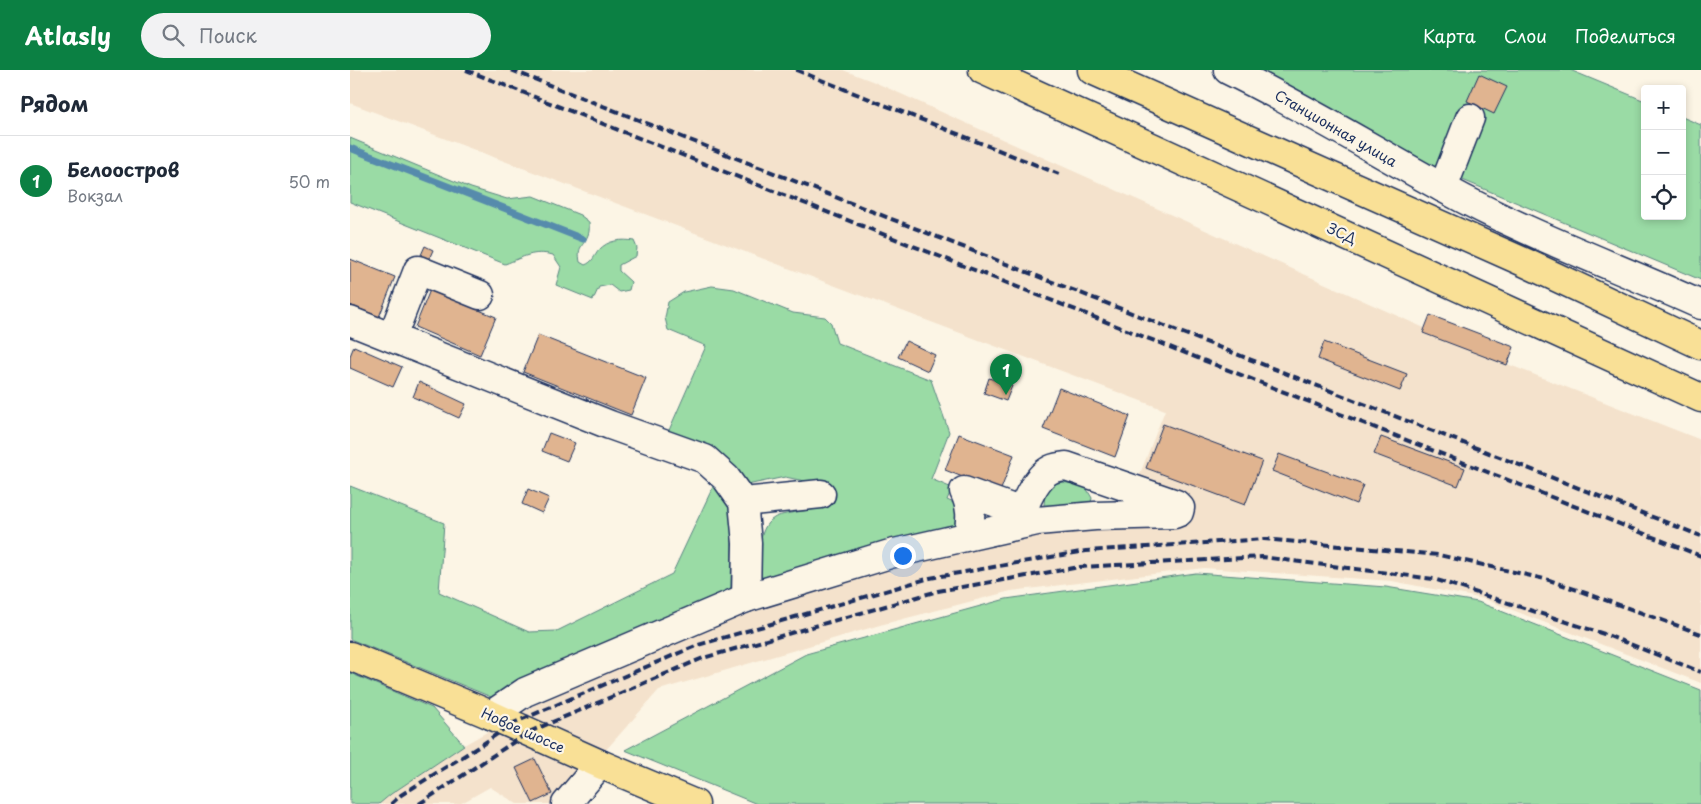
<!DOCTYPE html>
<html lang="ru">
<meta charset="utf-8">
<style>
body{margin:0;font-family:"Playpen Sans",sans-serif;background:#f2f2f3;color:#1f2937}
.controls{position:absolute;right:15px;top:15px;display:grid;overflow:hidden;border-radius:5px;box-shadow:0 2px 8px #0003}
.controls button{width:45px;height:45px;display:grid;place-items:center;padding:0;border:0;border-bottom:1px solid #e0e1e3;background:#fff;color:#1f2937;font:25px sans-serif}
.you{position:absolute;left:552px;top:485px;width:18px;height:18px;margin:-12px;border:4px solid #fff;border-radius:50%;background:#1a73e8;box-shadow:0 0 0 8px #1a73e833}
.badge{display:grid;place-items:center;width:32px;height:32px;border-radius:50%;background:#0b8043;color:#fff;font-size:16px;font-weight:700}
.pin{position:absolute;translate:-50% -41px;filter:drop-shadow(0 1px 2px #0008)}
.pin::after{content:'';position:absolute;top:26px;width:18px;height:15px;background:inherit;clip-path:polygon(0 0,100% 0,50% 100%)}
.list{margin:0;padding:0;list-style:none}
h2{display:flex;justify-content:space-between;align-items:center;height:65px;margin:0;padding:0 20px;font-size:21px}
h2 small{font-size:16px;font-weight:400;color:#747a83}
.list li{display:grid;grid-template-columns:32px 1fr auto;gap:15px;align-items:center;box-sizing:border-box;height:90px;padding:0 20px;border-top:1px solid #e0e1e3}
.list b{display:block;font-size:19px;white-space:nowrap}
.list p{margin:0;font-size:16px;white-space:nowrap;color:#747a83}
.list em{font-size:16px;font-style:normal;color:#747a83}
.icon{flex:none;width:28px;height:28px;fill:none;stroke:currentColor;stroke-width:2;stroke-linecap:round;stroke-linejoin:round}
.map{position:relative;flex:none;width:1351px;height:734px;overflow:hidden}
header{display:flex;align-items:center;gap:30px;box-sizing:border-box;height:70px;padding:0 25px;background:#0b8043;color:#fff}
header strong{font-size:24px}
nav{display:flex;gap:28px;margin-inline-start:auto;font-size:18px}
.search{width:350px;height:45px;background:#f2f2f3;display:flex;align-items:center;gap:12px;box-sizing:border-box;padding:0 18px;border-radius:28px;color:#747a83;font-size:19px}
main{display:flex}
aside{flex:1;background:#fff}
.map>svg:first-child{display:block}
.built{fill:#f4e2cc}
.green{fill:#9adba5;stroke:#5a8582}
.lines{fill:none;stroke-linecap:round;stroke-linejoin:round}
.stream{stroke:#578bac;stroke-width:7}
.building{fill:#e0b490;stroke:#1b2f5e}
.minor-casing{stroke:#1b2f5e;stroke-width:31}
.major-casing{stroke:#1b2f5e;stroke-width:31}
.highway-casing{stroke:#1b2f5e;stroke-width:31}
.minor{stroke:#fcf5e5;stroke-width:28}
.major{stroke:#f9e096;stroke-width:28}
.highway{stroke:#f9e096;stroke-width:28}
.rail{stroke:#1b2f5e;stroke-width:4;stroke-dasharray:8 4;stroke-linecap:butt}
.labels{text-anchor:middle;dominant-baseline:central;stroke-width:4.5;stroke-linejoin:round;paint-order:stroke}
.street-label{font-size:14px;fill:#1b2f5e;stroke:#fcf5e5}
</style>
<header>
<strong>Atlasly</strong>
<div class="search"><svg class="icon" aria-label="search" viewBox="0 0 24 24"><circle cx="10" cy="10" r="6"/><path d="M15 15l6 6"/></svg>Поиск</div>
<nav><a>Карта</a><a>Слои</a><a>Поделиться</a></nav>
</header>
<main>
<aside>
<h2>Рядом<small></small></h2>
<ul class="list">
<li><span class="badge">1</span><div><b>Белоостров</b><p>Вокзал</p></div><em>50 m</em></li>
</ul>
</aside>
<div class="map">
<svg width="1351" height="734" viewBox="0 0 1351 734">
<rect width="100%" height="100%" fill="#fcf5e5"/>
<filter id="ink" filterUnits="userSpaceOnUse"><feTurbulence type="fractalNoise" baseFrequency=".02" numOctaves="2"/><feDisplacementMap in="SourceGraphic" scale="10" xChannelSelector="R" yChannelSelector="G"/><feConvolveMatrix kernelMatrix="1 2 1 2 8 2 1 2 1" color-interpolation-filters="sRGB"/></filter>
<g filter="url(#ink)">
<!-- built -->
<polygon class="built" points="0,0 493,0 522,11 1137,286 1351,370 1351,613 1134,529 1042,511 854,498 661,521 530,555 309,620 208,734 167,734 140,717 110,734 29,734 41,724 114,675 250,598 507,504 691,459 779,453 788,409 815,340 0,33"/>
<!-- green -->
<g class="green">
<polygon points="878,0 1220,0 1295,31 1295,146 1332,146 1332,47 1351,55 1351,210 1084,98"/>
<path d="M0 68 121 118 157 129 183 126 230 145 239 152C239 155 240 161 238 165 233 178 227 175 230 192L235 195C243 192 244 186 249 180 258 170 271 169 284 171L287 178 286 186 269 195V201L281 212 279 220 269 222 260 215 249 217 243 230 206 215 211 197 203 185C183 180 174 187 155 194L0 132Z"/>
<path d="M362 216 384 219 443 243 475 247 481 253 487 273 581 310 599 362 581 409 602 418 597 430 613 437 605 462 410 509C411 490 405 459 424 448 431 443 463 440 473 438L474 415 435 407 383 418 381 519 166 613 146 629 0 569V416L94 453 89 522 179 562 207 561 322 504 369 404 313 374 356 276 318 260 315 248 318 232 334 222Z"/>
<polygon points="712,412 735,416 742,428 740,437 700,442 694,435 695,423 700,415"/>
<polygon points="846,503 1036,517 1128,532 1351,620 1351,734 407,734 275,680 456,584 656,529"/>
<polygon points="0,603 82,638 114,675 41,724 29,734 0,734"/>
</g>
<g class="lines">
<!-- stream -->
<polyline class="stream" points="0,78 233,169"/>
</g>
<!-- building -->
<g class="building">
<polygon points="1129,4 1157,17 1144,44 1117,31"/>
<polygon points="75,176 83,180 75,198 67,194"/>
<polygon points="0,189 45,207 29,247 0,235"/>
<polygon points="80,220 146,247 130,285 65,257"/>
<polygon points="1080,245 1164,277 1157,295 1073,263"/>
<polygon points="188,265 296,308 281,345 173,302"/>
<polygon points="556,271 585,285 578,301 548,287"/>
<polygon points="974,272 1057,304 1050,321 968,289"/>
<polygon points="4,276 52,297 43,317 0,298 0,286"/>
<polygon points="639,308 662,316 656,331 634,323"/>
<polygon points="69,312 116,334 109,348 63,327"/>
<polygon points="709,318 780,346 765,387 693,359"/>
<polygon points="813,354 912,391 895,435 796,398"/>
<polygon points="199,363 225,373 217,391 192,381"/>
<polygon points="609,364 664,385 650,422 595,400"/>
<polygon points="1031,367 1115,398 1108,416 1024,384"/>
<polygon points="929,384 1013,415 1006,434 922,401"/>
<polygon points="178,419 199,428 192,443 172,434"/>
<polygon points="185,689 202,724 183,733 166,698"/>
</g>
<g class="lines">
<!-- minor casing -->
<g class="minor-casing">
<g id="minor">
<path d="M878 0C952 36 1022 79 1093 118 1176 164 1265 196 1351 235"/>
<polyline points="1093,118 1120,48"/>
<polyline points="0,251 260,355 355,389 376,408 393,432 397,473 396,528"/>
<polyline points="42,267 68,200 130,225"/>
<polyline points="393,432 471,424"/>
<path d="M618 466C621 448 622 438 614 421L672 442"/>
<path d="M141 645 175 622 396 528 540 484 687 451 745 446 824 444 829 442 830 438 826 434 716 396C711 397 704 397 700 400 684 408 673 438 667 454"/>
<polyline points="216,734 250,694"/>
</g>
</g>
<!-- major casing -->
<g class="major-casing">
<polyline id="major" points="0,586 141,645 250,694 345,734"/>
</g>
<!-- highway casing -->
<g class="highway-casing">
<g id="highway">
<polyline points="633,0 1351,328"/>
<polyline points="742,0 1176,193 1351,275"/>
</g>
</g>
<!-- minor -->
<use href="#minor" class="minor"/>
<!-- major -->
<use href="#major" class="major"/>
<!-- highway -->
<use href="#highway" class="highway"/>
<!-- rail -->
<g class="rail">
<polyline points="116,0 1351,486"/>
<polyline points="161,0 1351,466"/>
<polyline points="446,0 709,104"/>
<polyline points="41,734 51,725 133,674 161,654 348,575 580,508 736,481 914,469 1089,485 1199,510 1351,564"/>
<polyline points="69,734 179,662 353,588 588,521 730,497 912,487 1084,509 1254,564 1351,602"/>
</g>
</g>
</g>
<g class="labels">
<!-- street labels -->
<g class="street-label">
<text transform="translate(986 58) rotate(30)">Станционная улица</text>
<text transform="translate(992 163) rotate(24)">ЗСД</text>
<text transform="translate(173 660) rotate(24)">Новое шоссе</text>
</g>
</g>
</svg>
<div class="controls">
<button>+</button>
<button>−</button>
<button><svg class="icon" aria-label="locate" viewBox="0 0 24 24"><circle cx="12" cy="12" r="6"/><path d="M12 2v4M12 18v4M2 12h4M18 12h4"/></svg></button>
</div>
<div class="you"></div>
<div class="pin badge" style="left:656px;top:325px">1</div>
</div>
</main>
